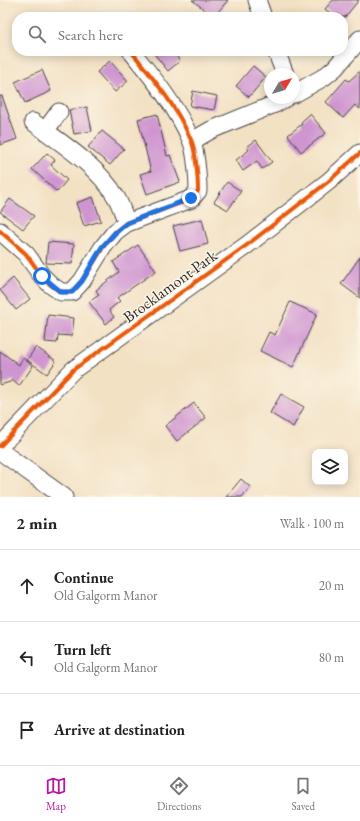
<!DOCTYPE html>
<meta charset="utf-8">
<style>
body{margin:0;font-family:"EB Garamond",serif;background:#f2f2f2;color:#222}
.controls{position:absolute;right:12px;bottom:12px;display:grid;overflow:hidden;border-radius:8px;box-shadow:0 2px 10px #0003}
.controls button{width:36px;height:36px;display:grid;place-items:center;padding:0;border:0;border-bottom:1px solid #e0e0e0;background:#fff;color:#222;font:20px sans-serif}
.compass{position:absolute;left:264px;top:68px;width:36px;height:36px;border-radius:50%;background:#fff;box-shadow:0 2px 10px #0003;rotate:52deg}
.stop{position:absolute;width:12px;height:12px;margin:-9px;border:3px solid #1a73e8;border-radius:50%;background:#fff}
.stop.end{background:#1a73e8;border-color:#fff;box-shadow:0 1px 4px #0008}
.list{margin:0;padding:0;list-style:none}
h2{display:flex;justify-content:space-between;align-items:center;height:52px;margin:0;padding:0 16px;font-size:17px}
h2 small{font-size:13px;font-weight:400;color:#767676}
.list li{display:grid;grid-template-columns:26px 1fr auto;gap:12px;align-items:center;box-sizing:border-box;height:72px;padding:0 16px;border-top:1px solid #e0e0e0}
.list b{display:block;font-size:15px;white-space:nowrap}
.list p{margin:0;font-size:13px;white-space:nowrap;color:#767676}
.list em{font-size:13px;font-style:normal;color:#767676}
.icon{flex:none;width:22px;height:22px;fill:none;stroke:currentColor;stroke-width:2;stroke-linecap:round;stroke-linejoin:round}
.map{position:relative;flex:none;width:360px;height:497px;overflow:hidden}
.search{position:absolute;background:#fff;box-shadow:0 2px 10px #0003;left:12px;right:12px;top:12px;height:44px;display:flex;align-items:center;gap:10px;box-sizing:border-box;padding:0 14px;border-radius:16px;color:#767676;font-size:15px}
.sheet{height:268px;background:#fff}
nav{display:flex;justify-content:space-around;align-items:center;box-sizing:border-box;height:56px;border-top:1px solid #e0e0e0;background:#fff;font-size:11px;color:#767676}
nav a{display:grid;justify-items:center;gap:2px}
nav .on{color:#b5179e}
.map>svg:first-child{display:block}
.building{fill:#cf95d1}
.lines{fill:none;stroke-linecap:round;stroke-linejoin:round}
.minor-casing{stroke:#494642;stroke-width:19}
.minor{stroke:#fff;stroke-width:17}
.cycleway-casing{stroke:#fcf5e5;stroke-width:6}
.cycleway{stroke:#e8590c;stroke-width:4}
.route{stroke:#1a73e8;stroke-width:5}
.labels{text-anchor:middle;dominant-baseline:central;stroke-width:3;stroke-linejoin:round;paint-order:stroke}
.street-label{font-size:16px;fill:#2b2b2b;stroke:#fcf5e5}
</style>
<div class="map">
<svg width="360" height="497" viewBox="0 0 360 497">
<rect width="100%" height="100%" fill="#fcf5e5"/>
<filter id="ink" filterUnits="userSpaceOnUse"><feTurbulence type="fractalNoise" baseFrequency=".025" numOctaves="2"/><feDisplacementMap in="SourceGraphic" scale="8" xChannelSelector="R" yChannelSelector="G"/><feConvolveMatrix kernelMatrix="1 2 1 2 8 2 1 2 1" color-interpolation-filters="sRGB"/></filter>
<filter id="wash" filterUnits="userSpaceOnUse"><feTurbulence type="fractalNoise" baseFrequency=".012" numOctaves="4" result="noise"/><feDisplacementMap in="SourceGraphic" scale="16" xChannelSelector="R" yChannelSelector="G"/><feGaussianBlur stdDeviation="0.9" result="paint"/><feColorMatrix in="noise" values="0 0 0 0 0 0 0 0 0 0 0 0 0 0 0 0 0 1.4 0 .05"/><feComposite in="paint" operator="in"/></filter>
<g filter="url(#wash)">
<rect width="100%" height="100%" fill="#f3e1c4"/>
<g id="blocks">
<!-- building -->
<g class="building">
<polygon points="192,0 228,0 214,17"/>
<polygon points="333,0 359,0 345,17 335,17 325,9"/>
<polygon points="152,51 173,51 180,61 168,71"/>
<polygon points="110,61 128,81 115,92 97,72"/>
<polygon points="253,66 266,77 249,97 236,86"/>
<polygon points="42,70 51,91 25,103 15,82"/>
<polygon points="360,71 360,109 355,105 343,118 326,102 346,79 349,81"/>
<polygon points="193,91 217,96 214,110 190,106"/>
<polygon points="0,96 2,96 17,139 0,145"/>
<polygon points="87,107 92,131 74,134 69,110"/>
<polygon points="157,114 167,156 170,155 180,182 147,194 140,174 150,171 151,172 138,119"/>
<polygon points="310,114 326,133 301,152 288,135 302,124 301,122"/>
<polygon points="102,131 124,149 110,165 88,147"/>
<polygon points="256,140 272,162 262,169 257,161 243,171 236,160 249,150 247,147"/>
<polygon points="47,153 55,160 51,165 67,180 57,192 32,169"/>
<polygon points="227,182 241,191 228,210 214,202"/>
<polygon points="93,197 101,221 84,226 76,203"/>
<polygon points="10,199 34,216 23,229 0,212"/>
<polygon points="202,219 208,244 180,251 173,226"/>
<polygon points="48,242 74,244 72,264 46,263"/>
<polygon points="138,245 156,271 117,298 120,301 109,310 114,317 106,324 89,302 99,295 96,290 119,272 113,262"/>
<polygon points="360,257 360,298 341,284"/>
<polygon points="13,278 30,299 16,310 0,290"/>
<polygon points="290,302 317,314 293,367 260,351 269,332 275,335"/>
<polygon points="48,315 74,318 72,336 58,335 57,343 45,342"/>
<polygon points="36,347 56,361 47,374 27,360"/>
<polygon points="0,351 19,365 23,358 33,366 19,386 12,380 10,382 0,385"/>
<polygon points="281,394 304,407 293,427 270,413"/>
<polygon points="194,403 206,418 177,441 165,426"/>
<polygon points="241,479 250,487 242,497 226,497"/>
</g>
</g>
</g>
<g filter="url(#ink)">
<use href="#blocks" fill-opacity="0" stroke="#494642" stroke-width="1"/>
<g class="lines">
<!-- minor casing -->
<g class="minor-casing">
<g id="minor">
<polyline points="257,0 263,17"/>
<polyline points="276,51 285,74"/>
<polyline points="294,94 324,77 335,68 360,39"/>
<path d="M33 122C61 143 98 166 116 197 121 205 123 214 127 223"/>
<polyline points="45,131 59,112"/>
<polyline points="192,141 211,130 275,104 286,98"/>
<path d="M0 231 26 254 42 276 51 285 61 292H72L82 281 103 247 115 232 127 223 191 199 198 191C198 180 196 150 191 140 177 107 153 78 131 51"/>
<polyline points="0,446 73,370 247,245 329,181 360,153"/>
<polyline points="0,451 64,497"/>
</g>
</g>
<!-- minor -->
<use href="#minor" class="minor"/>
<!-- cycleway casing -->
<g class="cycleway-casing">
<g id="cycleway">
<path d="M0 231 26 254 42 276 51 285 61 292H72L82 281 103 247 115 232 127 223 191 199 198 191C198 180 196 150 191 140 177 107 153 78 131 51"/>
<polyline points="0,446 73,370 247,245 329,181 360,153"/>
</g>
</g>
<!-- cycleway -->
<use href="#cycleway" class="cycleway"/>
</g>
</g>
<g class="lines" filter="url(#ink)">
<!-- route -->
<polyline class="route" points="42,276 61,292 72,292 82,281 102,247 116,232 127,223 191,198"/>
</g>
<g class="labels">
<!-- street labels -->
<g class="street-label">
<text transform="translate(170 286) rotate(-36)">Brocklamont Park</text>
</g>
</g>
</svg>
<div class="controls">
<button><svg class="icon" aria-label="layers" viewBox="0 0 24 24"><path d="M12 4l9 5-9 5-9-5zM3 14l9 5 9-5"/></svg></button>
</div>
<svg class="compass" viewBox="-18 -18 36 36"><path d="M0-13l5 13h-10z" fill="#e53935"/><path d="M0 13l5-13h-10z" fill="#767676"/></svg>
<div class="stop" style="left:42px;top:276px"></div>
<div class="stop end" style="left:191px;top:198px"></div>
<div class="search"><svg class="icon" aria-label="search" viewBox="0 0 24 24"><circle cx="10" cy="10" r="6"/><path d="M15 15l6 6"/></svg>Search here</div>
</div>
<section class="sheet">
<h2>2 min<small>Walk · 100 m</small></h2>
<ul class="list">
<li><svg class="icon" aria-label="ahead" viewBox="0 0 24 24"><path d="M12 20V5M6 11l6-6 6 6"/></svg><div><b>Continue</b><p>Old Galgorm Manor</p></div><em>20 m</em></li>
<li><svg class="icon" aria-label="left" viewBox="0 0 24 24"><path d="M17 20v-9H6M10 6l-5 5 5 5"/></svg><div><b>Turn left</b><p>Old Galgorm Manor</p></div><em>80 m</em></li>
<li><svg class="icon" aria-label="arrive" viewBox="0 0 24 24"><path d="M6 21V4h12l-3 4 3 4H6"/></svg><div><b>Arrive at destination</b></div></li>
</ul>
</section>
<nav>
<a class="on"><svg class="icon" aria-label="map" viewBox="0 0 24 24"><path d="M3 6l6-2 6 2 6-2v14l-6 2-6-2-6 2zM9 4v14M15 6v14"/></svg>Map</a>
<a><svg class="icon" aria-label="directions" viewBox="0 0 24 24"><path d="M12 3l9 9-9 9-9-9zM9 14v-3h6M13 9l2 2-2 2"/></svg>Directions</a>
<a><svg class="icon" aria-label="saved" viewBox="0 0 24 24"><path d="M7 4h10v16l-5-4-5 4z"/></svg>Saved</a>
</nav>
